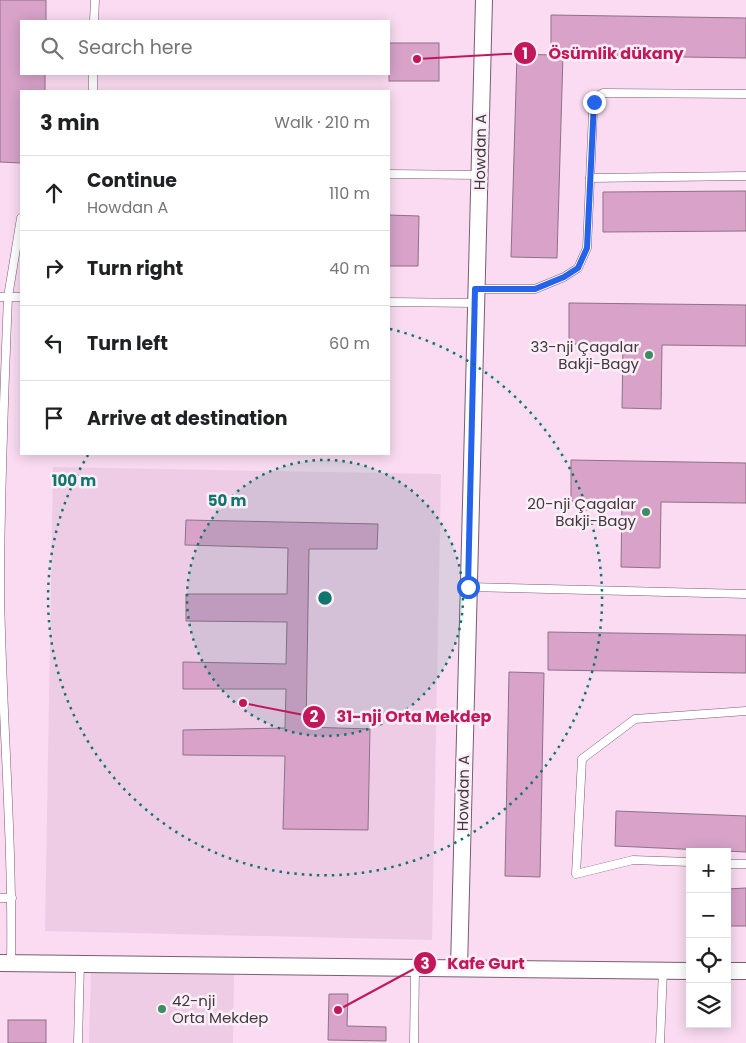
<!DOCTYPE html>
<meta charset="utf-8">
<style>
body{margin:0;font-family:Poppins,sans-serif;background:#f6f6f6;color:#202124}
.controls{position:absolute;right:15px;bottom:15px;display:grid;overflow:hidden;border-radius:0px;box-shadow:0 2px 12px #0003}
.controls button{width:45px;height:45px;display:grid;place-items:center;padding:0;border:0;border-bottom:1px solid #e0e0e0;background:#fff;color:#202124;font:25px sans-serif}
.stop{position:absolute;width:15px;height:15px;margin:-11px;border:4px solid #2563eb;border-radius:50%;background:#fff}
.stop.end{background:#2563eb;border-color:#fff;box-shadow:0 1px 5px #0008}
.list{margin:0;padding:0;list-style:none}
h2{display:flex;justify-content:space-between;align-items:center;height:65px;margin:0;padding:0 20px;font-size:21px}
h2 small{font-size:16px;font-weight:400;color:#757577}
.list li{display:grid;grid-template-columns:32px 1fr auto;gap:15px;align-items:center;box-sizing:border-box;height:75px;padding:0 20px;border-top:1px solid #e0e0e0}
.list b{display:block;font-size:19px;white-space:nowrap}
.list p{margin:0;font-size:16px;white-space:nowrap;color:#757577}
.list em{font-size:16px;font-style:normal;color:#757577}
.icon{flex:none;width:28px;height:28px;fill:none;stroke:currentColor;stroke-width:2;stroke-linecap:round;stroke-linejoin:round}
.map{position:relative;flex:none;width:746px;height:1043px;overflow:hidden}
.search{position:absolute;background:#fff;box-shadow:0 2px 12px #0003;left:20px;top:20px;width:370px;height:55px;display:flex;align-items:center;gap:12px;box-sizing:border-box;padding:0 18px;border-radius:0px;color:#757577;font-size:19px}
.panel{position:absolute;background:#fff;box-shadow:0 2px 12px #0003;left:20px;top:90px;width:370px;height:365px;border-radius:0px}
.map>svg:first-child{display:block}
.built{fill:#efcce6}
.building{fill:#d8a2c9;stroke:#8d7286}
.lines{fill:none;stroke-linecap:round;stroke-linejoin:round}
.service-casing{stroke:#785e71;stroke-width:9}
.minor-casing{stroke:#785e71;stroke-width:18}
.service{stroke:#fff;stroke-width:8}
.minor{stroke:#fff;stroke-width:16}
.route{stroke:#2563eb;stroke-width:6}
.ring{fill:none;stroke:#0f766e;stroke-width:2.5;stroke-dasharray:2.5 5}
.poi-dot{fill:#3b8e60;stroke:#fbeff7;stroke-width:2}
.labels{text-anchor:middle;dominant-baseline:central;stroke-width:5;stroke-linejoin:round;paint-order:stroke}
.street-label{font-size:15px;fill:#42363f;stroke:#fbeff7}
.poi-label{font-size:15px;fill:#42363f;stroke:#fbeff7;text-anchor:end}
.centre{fill:#0f766e;stroke:#fbeff7;stroke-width:2.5}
.ring-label{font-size:15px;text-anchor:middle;font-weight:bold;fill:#0f766e;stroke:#fbeff7;stroke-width:5;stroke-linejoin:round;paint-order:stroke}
.leader{fill:none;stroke:#c2185b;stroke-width:2}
.callout-dot{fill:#c2185b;stroke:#fbeff7;stroke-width:2}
.mark-label{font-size:15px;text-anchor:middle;font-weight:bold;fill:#fff}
.callout-label{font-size:16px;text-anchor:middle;font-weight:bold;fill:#c2185b;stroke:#fbeff7;stroke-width:5;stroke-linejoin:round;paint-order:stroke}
</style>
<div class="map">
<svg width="746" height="1043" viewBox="0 0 746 1043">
<rect width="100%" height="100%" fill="#fadbf1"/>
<!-- built -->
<g class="built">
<polygon points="53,467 441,474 432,940 45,931"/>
<polygon points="91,972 234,974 233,1043 89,1043"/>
</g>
<!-- building -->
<g class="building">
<polygon points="0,0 46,0 46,21 21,21 21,74 45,74 45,91 21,91 21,163 0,162"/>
<polygon points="551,15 746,18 746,58 560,55 563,55 557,258 511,257 517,54 551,55"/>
<rect x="389" y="43" width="50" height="38"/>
<polygon points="746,191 746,231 603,232 603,192"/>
<polygon points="389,215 419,216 418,266 389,266"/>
<polygon points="569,303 746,305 746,346 662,345 661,409 622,408 623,345 569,344"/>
<polygon points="571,460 746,463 746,503 661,502 660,568 621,567 622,502 571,501"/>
<polygon points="186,520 378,524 377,549 309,549 306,727 370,729 368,830 283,829 285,756 183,755 183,730 285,728 286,689 183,689 183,662 286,664 287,622 186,621 186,594 287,594 288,548 185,545"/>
<polygon points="548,632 746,635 746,673 548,670"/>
<polygon points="509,672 544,673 540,877 505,876"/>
<polygon points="616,811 746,816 746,852 615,846"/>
<polygon points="746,888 746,926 727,926 727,889"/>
<polygon points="329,994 348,994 347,1026 386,1027 386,1041 328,1040"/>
<rect x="8" y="1020" width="38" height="23"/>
</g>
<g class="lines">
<!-- service casing -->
<g class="service-casing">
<g id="service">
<polyline points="94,21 95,0"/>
<polyline points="93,91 93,74"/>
<polyline points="389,174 479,175"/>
<polyline points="590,178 746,176"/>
<path d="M475 289H535L564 277 578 268 587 248 593 113C594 104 594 96 603 93L746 94"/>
<polyline points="0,297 8,297 21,218"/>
<polyline points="389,302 475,303"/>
<polyline points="468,587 746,594"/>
<polyline points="690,862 633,860 576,874 582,759 635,719 746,711"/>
<polyline points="727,864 746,864"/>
<polyline points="0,898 12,898"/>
<path d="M11 963C13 839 2 716 0 592 0 494 4 395 8 297H21"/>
<polyline points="78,1043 80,964"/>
<polyline points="414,1043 415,968"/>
<polyline points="660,1043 663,970"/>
</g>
</g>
<!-- minor casing -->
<g class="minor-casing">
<g id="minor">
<polyline points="0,963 690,971"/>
<polyline points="459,968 484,0"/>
<polyline points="727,971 746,971"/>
</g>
</g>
<!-- service -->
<use href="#service" class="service"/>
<!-- minor -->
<use href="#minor" class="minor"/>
</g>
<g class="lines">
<!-- route -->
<polyline class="route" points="468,587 475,289 535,289 564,277 578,268 587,248 594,102"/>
</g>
<!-- distance rings -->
<circle cx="325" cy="598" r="138" fill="#0f766e" fill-opacity=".12"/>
<g class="ring">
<circle cx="325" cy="598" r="138"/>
<path d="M390 329A277 277 0 1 1 88 455"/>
</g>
<!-- markers -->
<g class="poi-dot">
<circle cx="649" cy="355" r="5"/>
<circle cx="646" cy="512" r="5"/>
<circle cx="162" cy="1009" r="5"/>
</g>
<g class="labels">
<!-- street labels -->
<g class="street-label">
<text transform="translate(480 152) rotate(-89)">Howdan A</text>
<text transform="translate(463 793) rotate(-89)">Howdan A</text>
</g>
<!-- poi labels -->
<g class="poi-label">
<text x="639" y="346">33-nji Çagalar<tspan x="639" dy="17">Bakji-Bagy</tspan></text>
<text x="636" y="503">20-nji Çagalar<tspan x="636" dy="17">Bakji-Bagy</tspan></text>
<text x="172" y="1000" text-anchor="start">42-nji<tspan x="172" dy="17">Orta Mekdep</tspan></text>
</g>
</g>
<circle cx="325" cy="598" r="8" class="centre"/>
<g class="ring-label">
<text x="74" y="486">100 m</text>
<text x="227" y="506">50 m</text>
</g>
<!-- callouts -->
<path class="leader" d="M417 59L525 53M243 703L314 717M338 1010L425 963"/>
<g class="callout-dot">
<circle cx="417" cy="59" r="5"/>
<circle cx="243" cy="703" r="5"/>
<circle cx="338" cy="1010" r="5"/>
<circle cx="525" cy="53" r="12"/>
<circle cx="314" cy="717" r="12"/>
<circle cx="425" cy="963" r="12"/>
</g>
<g class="mark-label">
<text x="525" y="59">1</text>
<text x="314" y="722">2</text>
<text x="425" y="969">3</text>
</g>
<g class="callout-label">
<text x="616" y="59">Ösümlik dükany</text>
<text x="414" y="722">31-nji Orta Mekdep</text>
<text x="486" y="969">Kafe Gurt</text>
</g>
</svg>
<div class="controls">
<button>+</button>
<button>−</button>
<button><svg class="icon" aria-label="locate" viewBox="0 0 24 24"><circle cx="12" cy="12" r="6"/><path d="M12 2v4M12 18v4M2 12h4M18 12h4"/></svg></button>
<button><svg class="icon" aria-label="layers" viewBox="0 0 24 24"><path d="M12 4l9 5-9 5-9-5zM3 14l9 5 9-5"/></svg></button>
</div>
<div class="stop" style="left:468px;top:587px"></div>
<div class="stop end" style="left:594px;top:102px"></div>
<div class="search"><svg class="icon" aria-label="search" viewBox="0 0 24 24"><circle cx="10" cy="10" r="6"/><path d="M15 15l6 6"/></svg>Search here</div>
<section class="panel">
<h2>3 min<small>Walk · 210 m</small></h2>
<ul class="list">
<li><svg class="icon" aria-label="ahead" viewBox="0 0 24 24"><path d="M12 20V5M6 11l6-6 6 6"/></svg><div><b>Continue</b><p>Howdan A</p></div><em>110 m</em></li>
<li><svg class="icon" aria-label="right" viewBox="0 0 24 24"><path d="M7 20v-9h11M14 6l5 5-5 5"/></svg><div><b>Turn right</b></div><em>40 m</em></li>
<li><svg class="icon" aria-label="left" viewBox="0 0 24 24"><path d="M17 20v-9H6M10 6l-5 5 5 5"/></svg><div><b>Turn left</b></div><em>60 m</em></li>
<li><svg class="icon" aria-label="arrive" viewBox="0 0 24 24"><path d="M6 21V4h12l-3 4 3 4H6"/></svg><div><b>Arrive at destination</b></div></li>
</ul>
</section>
</div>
